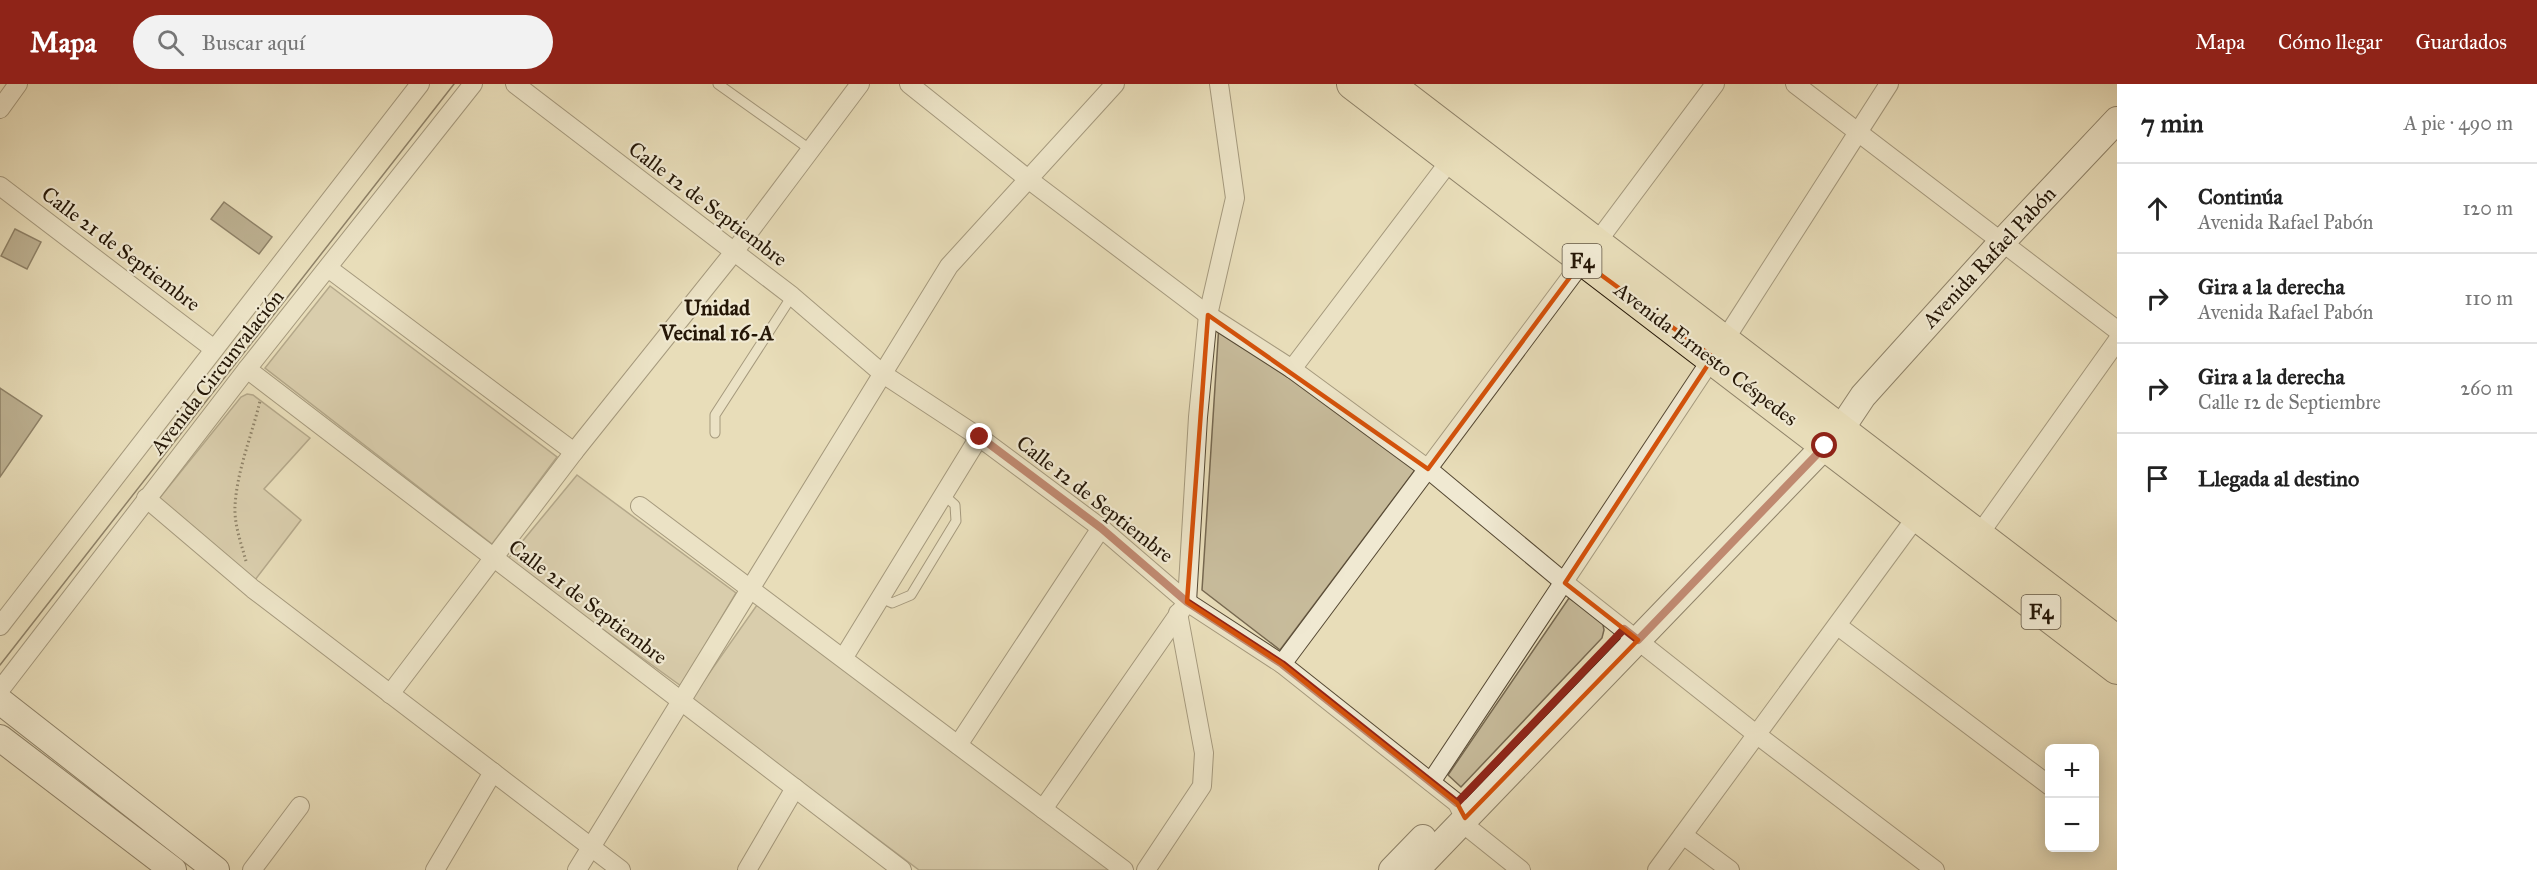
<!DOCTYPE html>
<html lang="es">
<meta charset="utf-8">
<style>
body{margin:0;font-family:"IM FELL Great Primer",serif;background:#f2f2f2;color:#222}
.controls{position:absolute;right:18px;bottom:18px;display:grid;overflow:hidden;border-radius:9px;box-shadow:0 3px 15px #0003}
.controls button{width:54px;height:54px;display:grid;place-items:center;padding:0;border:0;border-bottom:2px solid #e0e0e0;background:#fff;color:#222;font:30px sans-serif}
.stop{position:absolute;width:18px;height:18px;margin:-14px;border:4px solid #8f2418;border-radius:50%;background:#fff}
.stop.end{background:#8f2418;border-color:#fff;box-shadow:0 2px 6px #0008}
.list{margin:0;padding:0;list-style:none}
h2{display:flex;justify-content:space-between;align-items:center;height:78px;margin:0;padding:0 24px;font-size:26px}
h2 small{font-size:20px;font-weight:400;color:#767676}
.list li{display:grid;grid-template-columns:39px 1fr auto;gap:18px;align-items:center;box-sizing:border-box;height:90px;padding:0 24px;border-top:2px solid #e0e0e0}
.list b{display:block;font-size:22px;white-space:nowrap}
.list p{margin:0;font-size:20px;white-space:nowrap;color:#767676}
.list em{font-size:20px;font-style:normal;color:#767676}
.icon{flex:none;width:33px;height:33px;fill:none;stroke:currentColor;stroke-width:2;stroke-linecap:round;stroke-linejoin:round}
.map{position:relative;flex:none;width:2117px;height:786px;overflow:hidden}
header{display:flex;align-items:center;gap:36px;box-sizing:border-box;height:84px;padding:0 30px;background:#8f2418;color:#fff}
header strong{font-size:28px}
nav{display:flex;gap:33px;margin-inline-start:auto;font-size:21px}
.search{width:420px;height:54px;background:#f2f2f2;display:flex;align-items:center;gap:15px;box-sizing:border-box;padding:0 21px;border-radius:33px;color:#767676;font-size:22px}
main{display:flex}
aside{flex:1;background:#fff}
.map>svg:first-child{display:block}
.green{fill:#c7bb9b;stroke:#766850;stroke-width:1.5}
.building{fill:#8a7d63;stroke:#241606;stroke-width:1.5}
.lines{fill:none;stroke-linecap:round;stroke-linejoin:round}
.service-casing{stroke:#554833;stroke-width:11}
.minor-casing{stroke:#554833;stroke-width:20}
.secondary-casing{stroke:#241606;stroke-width:28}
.trunk-casing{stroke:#241606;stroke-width:32}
.path{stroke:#241606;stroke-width:3;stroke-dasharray:1.5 3;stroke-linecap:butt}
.service{stroke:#f0e9d2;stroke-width:9}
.minor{stroke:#f0e9d2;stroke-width:18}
.secondary{stroke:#f0e9d2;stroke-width:26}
.trunk{stroke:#e8ddb9;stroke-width:30}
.tram{stroke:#241606;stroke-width:1.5}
.route{stroke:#8f2418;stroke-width:8}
.marked{fill:none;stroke:#d4520b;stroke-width:4.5;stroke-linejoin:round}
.labels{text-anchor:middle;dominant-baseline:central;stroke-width:4.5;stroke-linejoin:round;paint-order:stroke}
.shield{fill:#f0e9d2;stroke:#615543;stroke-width:1.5}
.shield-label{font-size:20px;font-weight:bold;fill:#241606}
.street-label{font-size:21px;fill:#241606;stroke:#f0e9d2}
.neighbourhood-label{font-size:22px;font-weight:bold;fill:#241606;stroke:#f0e9d2}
</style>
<header>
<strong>Mapa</strong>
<div class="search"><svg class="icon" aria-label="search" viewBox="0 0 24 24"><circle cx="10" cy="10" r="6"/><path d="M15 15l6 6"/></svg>Buscar aquí</div>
<nav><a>Mapa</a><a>Cómo llegar</a><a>Guardados</a></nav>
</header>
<main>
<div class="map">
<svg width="2117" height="786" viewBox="0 0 2117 786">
<rect width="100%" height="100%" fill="#e8ddb9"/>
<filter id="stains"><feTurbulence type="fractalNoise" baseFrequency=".00333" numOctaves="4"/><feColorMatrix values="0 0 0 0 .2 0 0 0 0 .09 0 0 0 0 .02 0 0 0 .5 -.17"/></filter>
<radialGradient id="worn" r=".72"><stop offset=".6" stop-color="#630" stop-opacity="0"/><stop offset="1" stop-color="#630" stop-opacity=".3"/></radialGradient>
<!-- green -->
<g class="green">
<polygon points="330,202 557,373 492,460 265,284"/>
<polygon points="1219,240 1415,386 1280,566 1202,506"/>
<polygon points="247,310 253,311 310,354 264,405 301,436 255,496 158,416 241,313"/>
<polygon points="577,391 736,509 681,602 507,476"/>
<polygon points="1569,514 1602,535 1604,546 1602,554 1461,703 1448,691"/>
<polygon points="757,521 1111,786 919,786 691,615"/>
</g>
<!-- building -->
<g class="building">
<polygon points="224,118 272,153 259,170 211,135"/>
<polygon points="15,145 41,158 27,185 1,172"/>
<polygon points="0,304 42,332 0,393"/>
</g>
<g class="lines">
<!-- service casing -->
<g class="service-casing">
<g id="service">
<polyline points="718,0 811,66"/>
<polyline points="715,349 715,331 792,212"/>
<polyline points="881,514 892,519 911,511 956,437 955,421 944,411"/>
</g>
</g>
<!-- minor casing -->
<g class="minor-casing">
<g id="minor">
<polyline points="515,0 792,212 883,290 979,353 1101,444 1187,518 1282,580 1457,719 1471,746 1521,786"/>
<polyline points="909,0 1028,95 1208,231 1292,285 1428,385 1565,499 1756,650 1935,786"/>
<polyline points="1795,0 2117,246"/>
<polyline points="0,25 18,0"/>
<polyline points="0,102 214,265"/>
<polyline points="328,184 574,368"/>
<polyline points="1724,257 1889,0"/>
<polyline points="247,285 902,786"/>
<polyline points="1292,285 1452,74"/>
<polyline points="146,414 253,505 621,786"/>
<polyline points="640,422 1124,786"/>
<polyline points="1973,459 2117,257"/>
<polyline points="0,542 420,0"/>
<polyline points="1838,542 2050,702"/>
<polyline points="844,573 979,353"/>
<polyline points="1282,580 1715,0"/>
<polyline points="0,606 247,285 473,0"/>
<polyline points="390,610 574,368 734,168 860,0"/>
<polyline points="958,661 1101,444"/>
<polyline points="1431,698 1713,273"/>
<polyline points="1043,725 1187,518 1198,333 1208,231 1235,114 1219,0"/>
<polyline points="1683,751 1730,786"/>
<polyline points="252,786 300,722"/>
<polyline points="435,786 493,688"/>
<polyline points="577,786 949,182 1115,0"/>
<polyline points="747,786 795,704"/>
<polyline points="1146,786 1202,702 1204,669 1178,529"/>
<polyline points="1657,786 1917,432"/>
</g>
</g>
<!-- secondary casing -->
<g class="secondary-casing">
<g id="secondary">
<polyline points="0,617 216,786"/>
<polyline points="0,654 173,786"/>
<polyline points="1392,786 1423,754"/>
<polyline points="1416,786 1841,345 1863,312 2001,159 2117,36"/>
</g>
</g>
<!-- trunk casing -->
<g class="trunk-casing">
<g id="trunk">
<polyline points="1352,0 2117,585"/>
<polyline points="1389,0 2117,557"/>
</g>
</g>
<!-- path -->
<path class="path" d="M246 477C241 459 234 440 235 422 237 386 252 351 260 317"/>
<!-- service -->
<use href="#service" class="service"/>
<!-- minor -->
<use href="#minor" class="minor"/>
<!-- secondary -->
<use href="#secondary" class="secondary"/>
<!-- trunk -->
<use href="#trunk" class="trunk"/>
<!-- tram -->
<polyline class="tram" points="0,581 454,0"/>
</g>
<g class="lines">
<!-- route -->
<polyline class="route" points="980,353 1101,444 1187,518 1282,580 1457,719 1624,545 1638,556 1825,362"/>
</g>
<!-- marked area -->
<path d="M0 0H2117V786H0ZM1582 177 1713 273 1565 499 1638 556 1465 734 1457 719 1282 580 1187 518 1208 231 1428 385Z" fill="#e8ddb9" fill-opacity=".55" fill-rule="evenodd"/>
<path class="marked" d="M1582 177 1713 273 1565 499 1638 556 1465 734 1457 719 1282 580 1187 518 1208 231 1428 385Z"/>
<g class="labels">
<!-- shield labels -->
<g class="shield">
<rect x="1562.5" y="160" width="39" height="34" rx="4.5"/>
<rect x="2021.5" y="511" width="39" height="34" rx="4.5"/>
</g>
<g class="shield-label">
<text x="1582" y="177">F4</text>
<text x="2041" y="528">F4</text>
</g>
<!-- street labels -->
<g class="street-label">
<text transform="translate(708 120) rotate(37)">Calle 12 de Septiembre</text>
<text transform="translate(121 165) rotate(37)">Calle 21 de Septiembre</text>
<text transform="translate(1989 173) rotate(-47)">Avenida Rafael Pabón</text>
<text transform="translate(1706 270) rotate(37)">Avenida Ernesto Céspedes</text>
<text transform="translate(217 288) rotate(-52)">Avenida Circunvalación</text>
<text transform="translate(1095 415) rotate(38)">Calle 12 de Septiembre</text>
<text transform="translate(588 518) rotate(37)">Calle 21 de Septiembre</text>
</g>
<!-- neighbourhood labels -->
<g class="neighbourhood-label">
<text x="717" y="223">Unidad<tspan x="717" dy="25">Vecinal 16-A</tspan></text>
</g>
</g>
<rect width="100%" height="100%" filter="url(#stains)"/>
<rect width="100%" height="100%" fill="url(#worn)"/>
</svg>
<div class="controls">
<button>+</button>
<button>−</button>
</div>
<div class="stop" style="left:1825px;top:362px"></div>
<div class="stop end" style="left:980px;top:353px"></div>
</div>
<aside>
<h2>7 min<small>A pie · 490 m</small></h2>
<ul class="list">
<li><svg class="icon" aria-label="ahead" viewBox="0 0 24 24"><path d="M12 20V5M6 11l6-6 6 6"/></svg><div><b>Continúa</b><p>Avenida Rafael Pabón</p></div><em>120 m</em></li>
<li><svg class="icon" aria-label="right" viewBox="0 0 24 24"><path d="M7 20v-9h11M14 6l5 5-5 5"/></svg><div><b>Gira a la derecha</b><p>Avenida Rafael Pabón</p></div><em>110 m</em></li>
<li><svg class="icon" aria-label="right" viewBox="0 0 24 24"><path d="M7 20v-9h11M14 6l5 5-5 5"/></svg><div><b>Gira a la derecha</b><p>Calle 12 de Septiembre</p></div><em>260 m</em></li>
<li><svg class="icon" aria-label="arrive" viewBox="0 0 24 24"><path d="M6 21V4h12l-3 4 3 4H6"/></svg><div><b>Llegada al destino</b></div></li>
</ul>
</aside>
</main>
